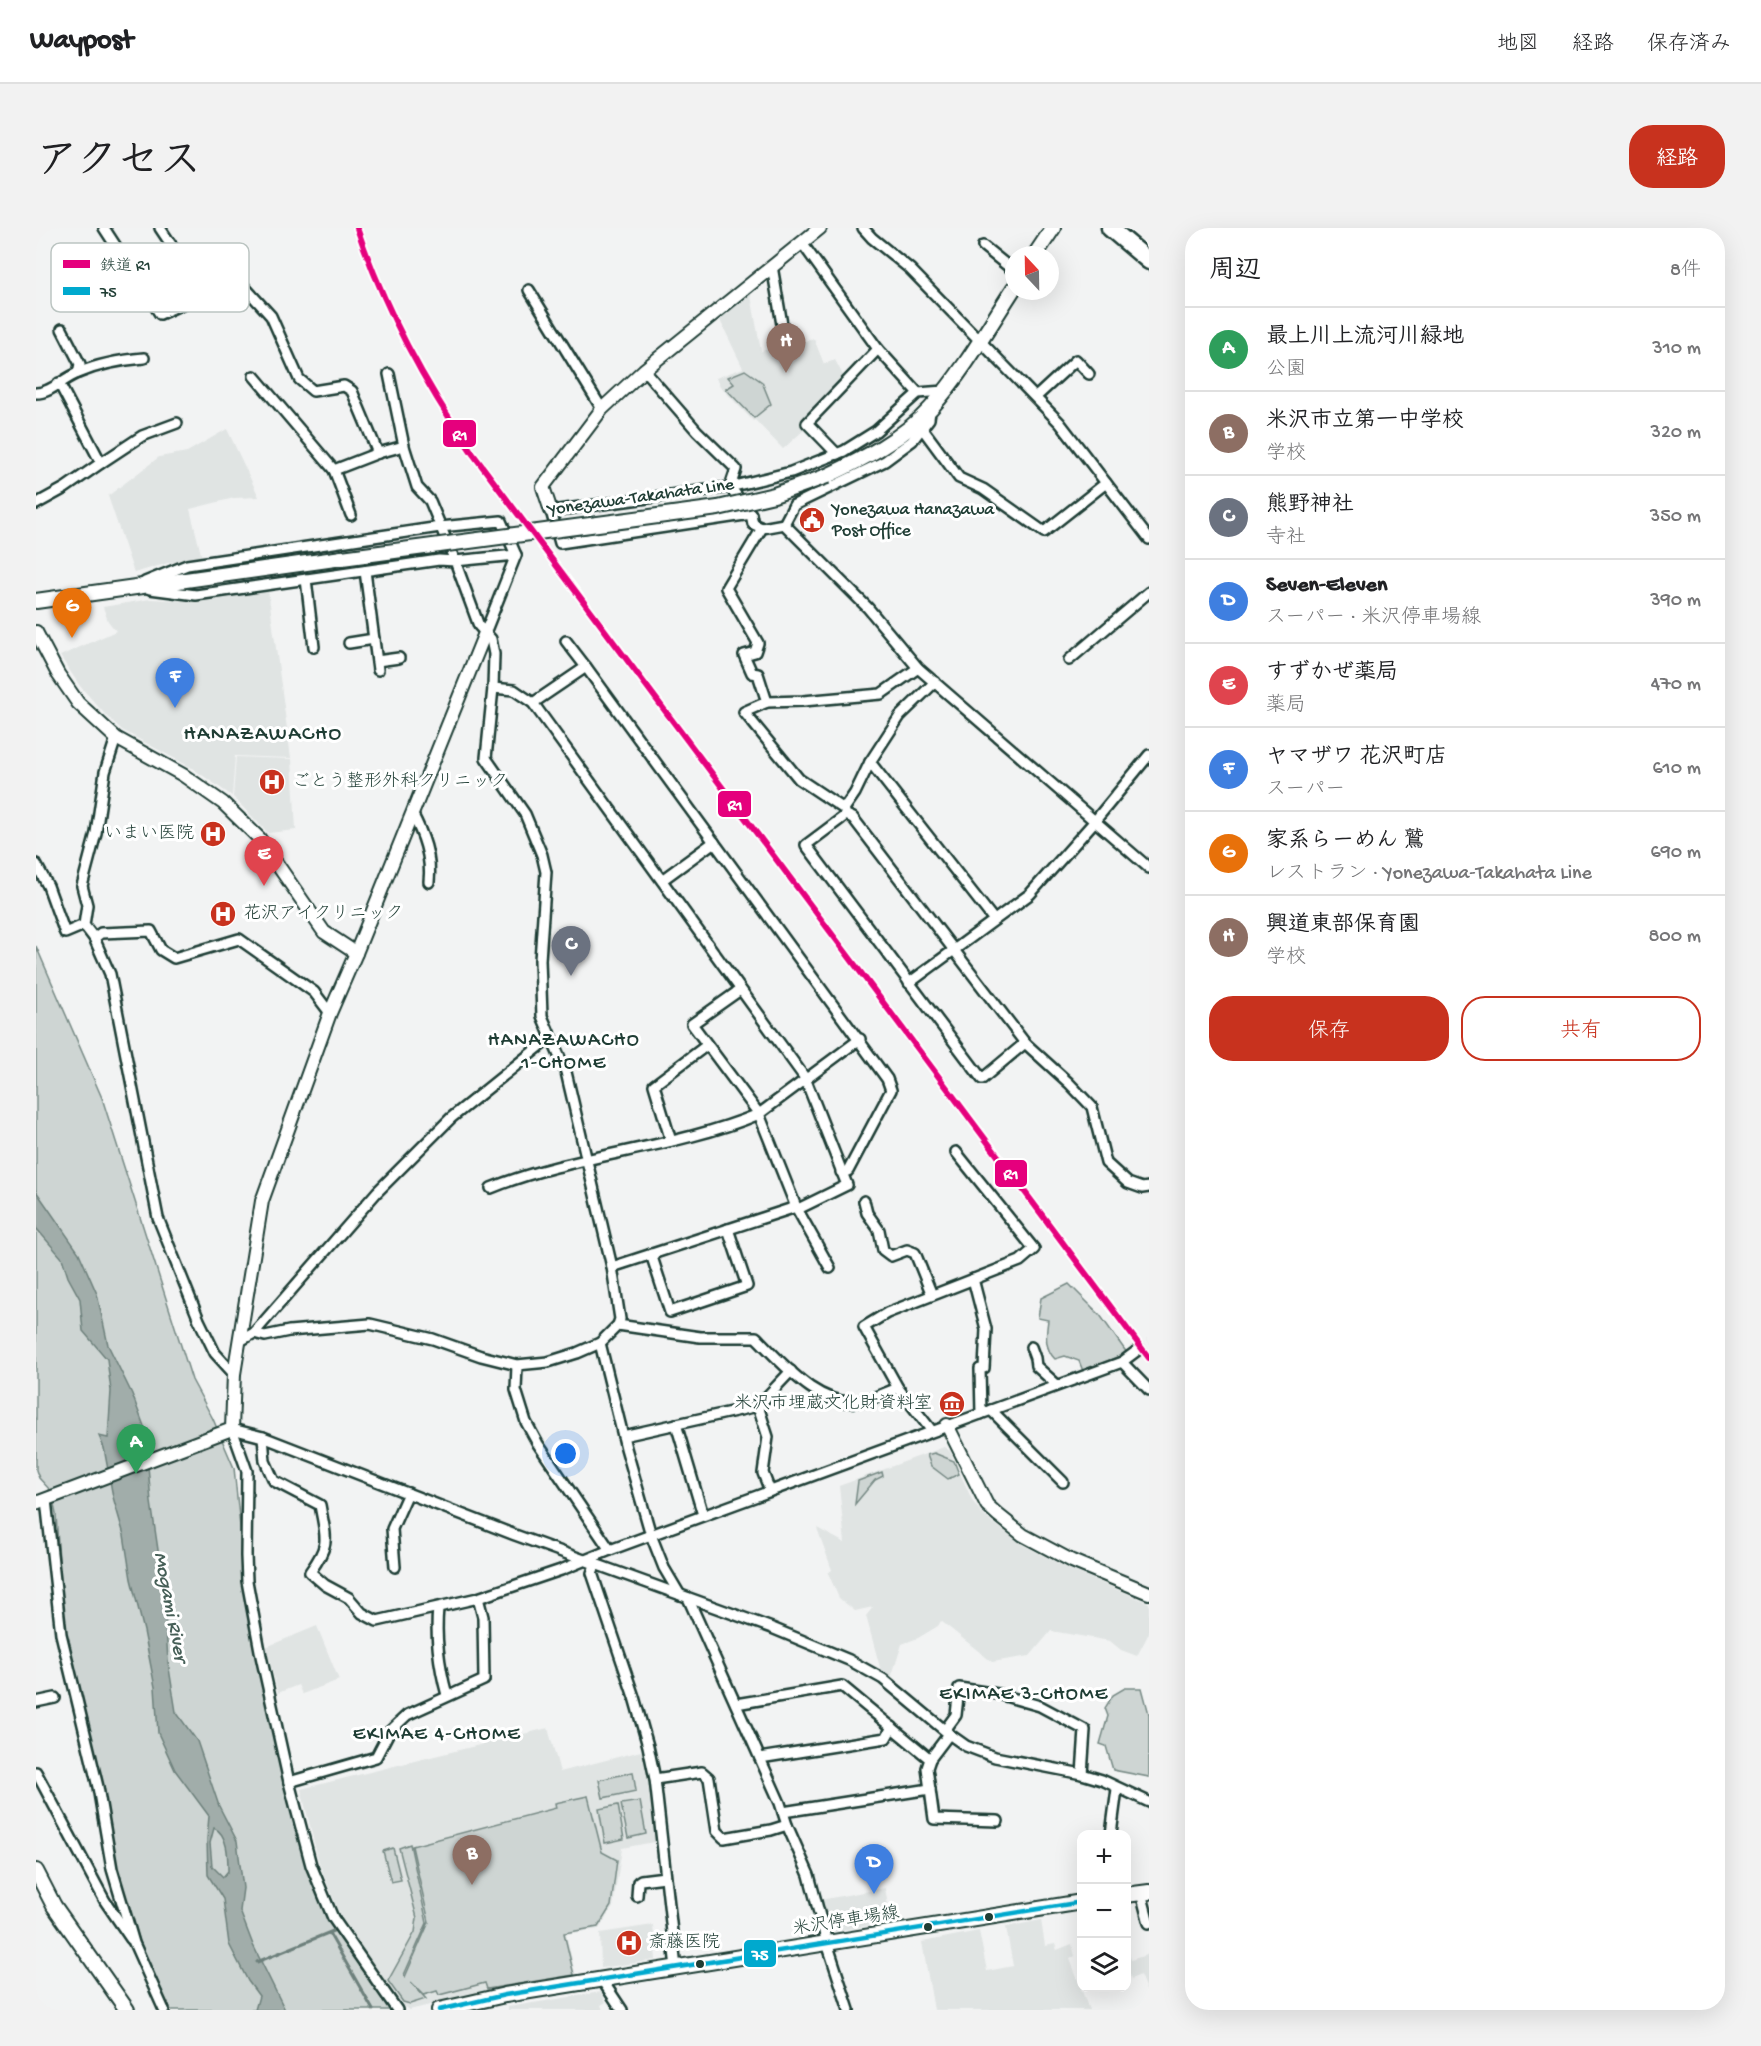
<!DOCTYPE html>
<html lang="ja">
<meta charset="utf-8">
<style>
body{margin:0;font-family:"Gochi Hand","Klee One",sans-serif;background:#f2f2f2;color:#202124}
.controls{position:absolute;right:18px;bottom:18px;display:grid;overflow:hidden;border-radius:12px;box-shadow:0 6px 24px #0002}
.controls button{width:54px;height:54px;display:grid;place-items:center;padding:0;border:0;border-bottom:2px solid #e0e0e0;background:#fff;color:#202124;font:30px sans-serif}
.compass{position:absolute;left:969px;top:18px;width:54px;height:54px;border-radius:50%;background:#fff;box-shadow:0 6px 24px #0002;rotate:338deg}
.you{position:absolute;left:530px;top:1226px;width:21px;height:21px;margin:-15px;border:4px solid #fff;border-radius:50%;background:#1a73e8;box-shadow:0 0 0 9px #1a73e833}
.badge{display:grid;place-items:center;width:39px;height:39px;border-radius:50%;background:#c8321e;color:#fff;font-size:20px;font-weight:700}
.pin{position:absolute;translate:-50% -50px;filter:drop-shadow(0 2px 3px #0008)}
.pin::after{content:'';position:absolute;top:32px;width:21px;height:18px;background:inherit;clip-path:polygon(0 0,100% 0,50% 100%)}
.list{margin:0;padding:0;list-style:none}
h2{display:flex;justify-content:space-between;align-items:center;height:78px;margin:0;padding:0 24px;font-size:26px}
h2 small{font-size:20px;font-weight:400;color:#757577}
.list li{display:grid;grid-template-columns:39px 1fr auto;gap:18px;align-items:center;box-sizing:border-box;height:84px;padding:0 24px;border-top:2px solid #e0e0e0}
.list b{display:block;font-size:22px;white-space:nowrap}
.list p{margin:0;font-size:20px;white-space:nowrap;color:#757577}
.list em{font-size:20px;font-style:normal;color:#757577}
.actions{display:flex;gap:12px;padding:18px 24px}
.actions a{flex:1;padding:14px 0;border:2px solid #c8321e;border-radius:24px;text-align:center;font-size:21px;color:#c8321e}
.actions .main{background:#c8321e;color:#fff}
.icon{flex:none;width:33px;height:33px;fill:none;stroke:currentColor;stroke-width:2;stroke-linecap:round;stroke-linejoin:round}
.map{position:relative;flex:none;width:1113px;height:1782px;overflow:hidden;border-radius:24px}
header{display:flex;align-items:center;gap:36px;box-sizing:border-box;height:84px;padding:0 30px;background:#fff;border-bottom:2px solid #e0e0e0}
header strong{font-size:28px}
nav{display:flex;gap:33px;margin-inline-start:auto;font-size:21px}
.intro{display:flex;align-items:center;justify-content:space-between;box-sizing:border-box;height:144px;padding:0 36px}
h1{margin:0;font-size:42px}
.button{padding:15px 27px;border-radius:24px;background:#c8321e;color:#fff;font-size:21px;font-weight:700}
main{display:flex;gap:36px;padding:0 36px}
aside{flex:1;background:#fff;border-radius:24px;box-shadow:0 6px 24px #0002}
.map>svg:first-child{display:block}
.built{fill:#e0e4e3}
.green{fill:#ced5d3;stroke:#768984;stroke-width:1.5}
.water{fill:#a1adaa;stroke:#6d807b;stroke-width:1.5;fill-rule:evenodd}
.lines{fill:none;stroke-linecap:round;stroke-linejoin:round}
.stream{stroke:#6d807b;stroke-width:3}
.street-tunnel{stroke:#c8cfcd;stroke-width:9;stroke-dasharray:9 4.5;stroke-linecap:butt}
.street-casing{stroke:#1f3d34;stroke-width:14}
.secondary-casing{stroke:#1f3d34;stroke-width:16}
.primary-casing{stroke:#1f3d34;stroke-width:18}
.highway-casing{stroke:#1f3d34;stroke-width:21}
.street{stroke:#fff;stroke-width:9}
.secondary{stroke:#fff;stroke-width:12}
.primary{stroke:#fff;stroke-width:14}
.highway{stroke:#fff;stroke-width:16}
.primary-bridge-casing{stroke:#1f3d34;stroke-width:18;stroke-linecap:butt}
.primary-bridge{stroke:#fff;stroke-width:14}
.bus-1-casing{stroke:#fff;stroke-width:9}
.bus-1{stroke:#00a9ce;stroke-width:4.5}
.rail-1-casing{stroke:#fff;stroke-width:10}
.rail-1{stroke:#e5007d;stroke-width:6}
.bus-dot{fill:#1f3d34;stroke:#fff;stroke-width:2}
.labels{text-anchor:middle;dominant-baseline:central;stroke-width:6;stroke-linejoin:round;paint-order:stroke}
.street-label{font-size:18px;fill:#1f3d34;stroke:#fff}
.poi-label{font-size:18px;fill:#1f3d34;stroke:#fff;text-anchor:start}
.neighbourhood-label{font-size:20px;letter-spacing:1.5px;fill:#1f3d34;stroke:#fff}
.water-label{font-size:20px;font-style:italic;fill:#465f57;stroke:#fff}
.quarter-label{font-size:21px;letter-spacing:1.5px;fill:#1f3d34;stroke:#fff}
.key{fill:#fff;stroke:#bcc5c2;stroke-width:1.5}
.key-label{font-size:16px;fill:#1f3d34}
.line-badge{stroke:#fff;stroke-width:2}
.badge-label{font-size:16px;text-anchor:middle;font-weight:bold;fill:#fff}
</style>
<header>
<strong>Waypost</strong>
<nav><a>地図</a><a>経路</a><a>保存済み</a></nav>
</header>
<div class="intro"><h1>アクセス</h1><a class="button">経路</a></div>
<main>
<div class="map">
<svg width="1113" height="1782" viewBox="0 0 1113 1782">
<rect width="100%" height="100%" fill="#f2f3f3"/>
<filter id="ink" filterUnits="userSpaceOnUse"><feTurbulence type="fractalNoise" baseFrequency=".0167" numOctaves="2"/><feDisplacementMap in="SourceGraphic" scale="12" xChannelSelector="R" yChannelSelector="G"/><feConvolveMatrix kernelMatrix="1 2 1 2 8 2 1 2 1" color-interpolation-filters="sRGB"/></filter>
<g filter="url(#ink)">
<!-- built -->
<g class="built">
<polygon points="714,62 725,123 778,111 788,136 799,132 809,151 764,195 769,201 747,221 719,192 717,193 684,158 680,150 707,140 682,88"/>
<polygon points="191,201 223,269 198,270 154,281 166,330 132,335 98,345 72,268 123,229 151,224"/>
<polygon points="232,362 255,530 199,528 196,568 156,540 86,502 67,484 44,458 24,428 80,403 72,393 67,379 114,371 160,373"/>
<polygon points="200,529 256,531 260,602 232,605 197,569"/>
<polygon points="908,1219 914,1223 937,1274 948,1288 987,1317 1035,1342 1113,1375 1113,1405 1101,1428 1085,1422 1074,1413 1015,1403 994,1428 956,1434 905,1393 902,1398 882,1410 866,1416 855,1450 845,1443 830,1388 837,1379 819,1383 803,1370 792,1345 796,1342 781,1300 809,1315 803,1258"/>
<polygon points="281,1398 303,1452 266,1466 262,1457 242,1465 230,1419"/>
<polygon points="512,1500 524,1544 609,1522 623,1613 586,1620 577,1679 563,1701 530,1706 540,1749 440,1766 373,1782 364,1776 304,1687 283,1635 265,1561"/>
<polygon points="849,1660 852,1677 845,1679 848,1695 800,1703 792,1701 784,1672"/>
<polygon points="1005,1692 1009,1718 1019,1716 1021,1722 1036,1716 1039,1728 1034,1731 1053,1782 898,1782 886,1714 943,1703 951,1743 977,1738 970,1699"/>
<polygon points="617,1697 620,1732 565,1740 564,1705"/>
<polygon points="1091,1717 1095,1732 1113,1726 1113,1769 1104,1747 1095,1751 1091,1738 1092,1733 1091,1733"/>
<polygon points="565,1764 570,1774 565,1777 567,1782 472,1782 472,1779"/>
</g>
<!-- green -->
<g class="green">
<polygon points="709,142 726,154 735,176 718,190 690,161 698,156 692,149"/>
<polygon points="0,718 66,870 156,1152 177,1191 198,1240 207,1328 260,1597 272,1644 294,1693 354,1782 133,1782 104,1714 81,1640 64,1550 28,1409 20,1286 15,1263 3,1250 0,1242"/>
<path d="M1033 1056 1064 1087 1091 1125 1047 1143 1043 1133 1029 1128 1019 1131C1008 1120 1010 1107 1012 1092L1002 1090 1005 1070Z"/>
<polygon points="898,1225 918,1233 923,1246 912,1251 895,1238 891,1227"/>
<polygon points="846,1244 847,1248 839,1252 819,1276 822,1253"/>
<polygon points="1089,1460 1106,1460 1113,1486 1113,1549 1077,1542 1070,1518 1064,1516 1072,1488 1069,1480 1077,1467"/>
<polygon points="597,1544 600,1563 567,1570 563,1552"/>
<polygon points="552,1568 566,1624 581,1632 575,1678 562,1699 528,1705 538,1747 451,1761 449,1755 403,1767 401,1763 388,1767 375,1754 390,1771 374,1776 367,1774 352,1753 379,1704 381,1690 363,1620 374,1616 391,1695 368,1747 369,1749 393,1694 376,1618 520,1580 519,1575"/>
<polygon points="604,1573 610,1606 592,1610 585,1576"/>
<polygon points="582,1577 588,1611 569,1615 563,1581"/>
<polygon points="357,1620 365,1652 355,1654 347,1623"/>
</g>
<!-- water -->
<path class="water" d="M0 963 43 1025 61 1066 72 1117 96 1166 109 1201 115 1274 128 1363 132 1434 140 1484 161 1513 183 1578 201 1613 207 1660 204 1683 217 1717 249 1782H219L223 1768 212 1753 193 1716 187 1671 172 1647 171 1611 173 1588 139 1542 122 1505 119 1459 108 1403 95 1351 88 1307 77 1269 68 1220 63 1208 72 1210 75 1163 71 1131 47 1103 44 1071 32 1049 26 1030 0 1000ZM178 1600C192 1606 192 1629 192 1643L187 1649 176 1638 174 1615Z"/>
<g class="lines">
<!-- stream -->
<g class="stream">
<polyline points="293,1705 337,1782"/>
<polyline points="221,1734 297,1703"/>
</g>
<!-- street-tunnel -->
<polyline class="street-tunnel" points="1102,1122 1113,1114"/>
<!-- street casing -->
<g class="street-casing">
<g id="street">
<polyline points="68,0 124,86 197,53 205,55 235,88 263,151 277,163 308,158 316,163 342,225"/>
<polyline points="124,0 168,66"/>
<polyline points="827,0 836,10 874,41 1024,195 1113,311"/>
<polyline points="766,15 842,121 882,165"/>
<polyline points="947,18 978,43"/>
<polyline points="736,38 749,114"/>
<polyline points="493,62 566,181"/>
<polyline points="26,101 44,136 42,145"/>
<polyline points="608,142 661,203 700,241 694,259 715,286 717,296 726,300 748,296"/>
<polyline points="353,146 368,218 381,259 394,273 419,333 480,327"/>
<polyline points="218,148 298,242 342,225 368,218"/>
<path d="M0 165C15 165 28 150 42 145 63 136 85 132 108 130"/>
<polyline points="1000,169 1040,132 1053,146"/>
<polyline points="886,200 923,250 947,261 1008,304 1070,255"/>
<polyline points="801,226 771,195 842,121"/>
<polyline points="65,235 106,208 141,195"/>
<polyline points="298,242 315,287"/>
<polyline points="0,276 29,260 65,235 23,155"/>
<polyline points="715,286 524,315 515,283 694,259 755,244 808,223 840,203 882,165 908,163"/>
<polyline points="748,296 832,380 882,440 1113,640"/>
<polyline points="748,296 758,277 849,233 876,213 893,191 894,183"/>
<polyline points="726,300 690,360 722,415 719,424 708,427 716,445 722,446 731,474"/>
<polyline points="329,343 342,442"/>
<polyline points="270,351 278,419"/>
<polyline points="109,354 151,337 404,299 465,293 480,327 449,405"/>
<polyline points="114,361 160,367 403,332 419,333 443,398 455,411 458,426 457,460 450,530 489,586 506,627 510,644 504,732 506,788 530,844 576,1039 584,1091 582,1097 564,1115 541,1125 512,1134 481,1137 445,1128 397,1111 334,1096 253,1103 229,1108 218,1105"/>
<polyline points="530,413 550,439"/>
<polyline points="313,415 338,411"/>
<polyline points="1033,432 1113,364"/>
<polyline points="341,433 363,430"/>
<polyline points="882,440 845,466 767,473 731,474 708,484 763,551 808,581 810,587 817,590 989,815 1033,855 1056,879 1070,935 1092,955 1106,960 1113,959"/>
<polyline points="457,460 478,462 497,475 769,850 811,957 762,981"/>
<polyline points="497,475 550,439 851,851 855,862 812,943 805,944"/>
<polyline points="80,510 69,544 60,605 46,658 51,677 48,697 58,710 74,746 122,990 163,1092 179,1125 198,1146"/>
<polyline points="834,534 958,692"/>
<polyline points="808,581 819,565 834,534 864,488 899,454"/>
<path d="M376 585C387 606 396 629 393 654"/>
<polyline points="810,587 770,617 946,851 989,815"/>
<polyline points="0,636 12,658 29,705 48,697"/>
<polyline points="626,652 678,614"/>
<polyline points="58,710 65,705 115,703 125,722 138,730 203,711 278,764 294,785"/>
<polyline points="873,755 994,666 1058,594 1113,527"/>
<polyline points="704,762 656,796 723,886 760,979 794,1040"/>
<polyline points="635,913 618,857 671,817"/>
<path d="M455 960C541 925 637 922 723 886L824 811"/>
<polyline points="828,973 831,985 843,1002 847,1022 855,1028 871,1022 879,1025 896,1067"/>
<polyline points="615,1026 634,1084 711,1058 692,1001"/>
<polyline points="576,1039 760,979"/>
<polyline points="937,1051 950,1101 948,1140 944,1141 945,1186"/>
<path d="M582 1097 664 1109H720C747 1136 784 1182 827 1173 839 1170 851 1164 862 1160"/>
<polyline points="204,1113 218,1105 341,964 415,890 514,810"/>
<polyline points="564,1115 590,1220 615,1307 628,1340 644,1367"/>
<polyline points="995,1119 999,1130 1000,1138 1021,1157"/>
<polyline points="1086,1134 1113,1162"/>
<polyline points="481,1137 480,1162 490,1194 502,1216 574,1322"/>
<polyline points="722,1178 732,1209 727,1245 734,1263"/>
<polyline points="955,1182 1027,1254"/>
<polyline points="640,1196 667,1287"/>
<polyline points="196,1201 227,1209 479,1307 736,1400 813,1432 847,1451 913,1506 930,1518 959,1529 1046,1546 1066,1552 1113,1574"/>
<polyline points="196,1201 211,1243 210,1328 211,1353 225,1428 253,1554 275,1637 297,1690 361,1782"/>
<polyline points="896,1203 862,1160 828,1099 851,1085 984,1033 998,1021 920,924"/>
<polyline points="587,1208 722,1178 755,1143"/>
<path d="M227 1209 229 1233 238 1253 284 1277C290 1311 295 1315 274 1344L289 1357 313 1370 326 1385 341 1393 442 1370 525 1342 574 1322 1086 1134 1102 1122"/>
<polyline points="10,1272 25,1406 62,1559 76,1641 98,1715 128,1782"/>
<polyline points="560,1335 556,1345 598,1469 612,1518 619,1551 640,1740"/>
<polyline points="359,1339 356,1301 372,1265"/>
<polyline points="652,1370 744,1575 751,1597 773,1647 791,1715 813,1782"/>
<path d="M402 1380C399 1411 403 1438 411 1467"/>
<polyline points="0,1474 19,1470"/>
<polyline points="700,1476 806,1458 894,1531 891,1540 898,1591 962,1593"/>
<polyline points="909,1502 920,1487 923,1460 962,1466 1004,1478 1049,1502 1046,1546"/>
<polyline points="724,1530 850,1510 856,1499"/>
<polyline points="894,1531 913,1506"/>
<polyline points="0,1544 69,1673 95,1711"/>
<polyline points="619,1551 666,1544 673,1550 681,1603 688,1610 735,1602 751,1597"/>
<polyline points="253,1554 340,1529 353,1504 371,1487 448,1452 447,1389 442,1370"/>
<polyline points="747,1584 894,1561"/>
<polyline points="1075,1606 1081,1561"/>
<polyline points="1105,1665 1113,1695"/>
<polyline points="601,1668 602,1654 605,1652 629,1649"/>
<polyline points="566,1752 586,1782"/>
</g>
</g>
<!-- secondary casing -->
<g class="secondary-casing">
<g id="secondary">
<polyline points="515,283 507,259 566,181 608,142 784,0"/>
<polyline points="0,404 22,446 42,475 80,510 147,547 187,575 223,610 288,704 320,725"/>
<polyline points="911,1197 951,1277 962,1287 987,1307 1036,1333 1113,1365"/>
<polyline points="0,1275 196,1201 198,1146 226,973 294,785 320,725 449,405"/>
</g>
</g>
<!-- primary casing -->
<g class="primary-casing">
<g id="primary">
<polyline points="999,27 1017,0"/>
<path d="M791 248C827 231 868 210 895 180 927 144 952 100 978 60"/>
<polyline points="0,373 306,330"/>
<polyline points="0,1643 18,1678 91,1782"/>
<polyline points="1090,1667 1113,1664"/>
<polyline points="403,1782 469,1767 1046,1674"/>
</g>
</g>
<!-- highway casing -->
<g class="highway-casing">
<polyline id="highway" points="1074,0 1113,33"/>
</g>
<!-- street -->
<use href="#street" class="street"/>
<!-- secondary -->
<use href="#secondary" class="secondary"/>
<!-- primary -->
<use href="#primary" class="primary"/>
<!-- highway -->
<use href="#highway" class="highway"/>
<!-- primary-bridge casing -->
<g class="primary-bridge-casing">
<polyline id="primary-bridge" points="306,330 682,280 738,267 791,248"/>
</g>
<!-- primary-bridge -->
<use href="#primary-bridge" class="primary-bridge"/>
<!-- bus-1 casing -->
<g class="bus-1-casing">
<polyline id="bus-1" points="403,1782 469,1767 1046,1674"/>
</g>
<!-- bus-1 -->
<use href="#bus-1" class="bus-1"/>
<!-- rail-1 casing -->
<g class="rail-1-casing">
<path id="rail-1" d="M321 0C350 84 387 153 437 226L1113 1130"/>
</g>
<!-- rail-1 -->
<use href="#rail-1" class="rail-1"/>
</g>
</g>
<!-- icons -->
<defs>
<g id="civic-disc" transform="scale(1.35)"><circle r="9.5" fill="#c8321e" stroke="#fff"/><path d="M-.6-6.5H3V-4.5H.6V-3L4-1V1h2V6H-6V1h2V-1L-.6-3ZM-1.2 2.5V6h2.4V2.5Z" fill="#fff"/></g>
<g id="hospital-disc" transform="scale(1.35)"><circle r="9.5" fill="#c8321e" stroke="#fff"/><path d="M-5-5h3v3.5h4V-5h3V5h-3V1.5h-4V5h-3Z" fill="#fff"/></g>
<g id="museum-disc" transform="scale(1.35)"><circle r="9.5" fill="#c8321e" stroke="#fff"/><path d="M0-6L6-3V-2H-6V-3ZM-5-1h2V3h-2ZM-1-1h2V3h-2ZM3-1h2V3H3ZM-6 4H6V6H-6Z" fill="#fff"/></g>
</defs>
<g fill-rule="evenodd">
<use href="#civic-disc" x="776" y="292"/>
<use href="#hospital-disc" x="236" y="554"/>
<use href="#hospital-disc" x="177" y="606"/>
<use href="#hospital-disc" x="187" y="686"/>
<use href="#museum-disc" x="916" y="1176"/>
<use href="#hospital-disc" x="593" y="1715"/>
</g>
<!-- markers -->
<g class="bus-dot">
<circle cx="953" cy="1689" r="5"/>
<circle cx="892" cy="1699" r="5"/>
<circle cx="664" cy="1736" r="5"/>
</g>
<g class="labels">
<!-- street labels -->
<g class="street-label">
<text transform="translate(605 270) rotate(-8)">Yonezawa-Takahata Line</text>
<text transform="translate(810 1694) rotate(-9)">米沢停車場線</text>
</g>
<!-- poi labels -->
<g class="poi-label">
<text x="796" y="282">Yonezawa Hanazawa<tspan x="796" dy="21">Post Office</tspan></text>
<text x="256" y="554">ごとう整形外科クリニック</text>
<text x="158" y="606" text-anchor="end">いまい医院</text>
<text x="207" y="686">花沢アイクリニック</text>
<text x="896" y="1176" text-anchor="end">米沢市埋蔵文化財資料室</text>
<text x="612" y="1715">斎藤医院</text>
</g>
<!-- neighbourhood labels -->
<g class="neighbourhood-label">
<text x="528" y="813">HANAZAWACHO<tspan x="528" dy="23">1-CHOME</tspan></text>
<text x="988" y="1467">EKIMAE 3-CHOME</text>
<text x="401" y="1507">EKIMAE 4-CHOME</text>
</g>
<!-- water labels -->
<g class="water-label">
<text transform="translate(133 1379) rotate(79)">Mogami River</text>
</g>
<!-- quarter labels -->
<g class="quarter-label">
<text x="227" y="507">HANAZAWACHO</text>
</g>
</g>
<!-- legend -->
<rect x="15" y="15" width="198" height="69" rx="9" class="key"/>
<rect x="27" y="32" width="27" height="8" fill="#e5007d"/>
<rect x="27" y="59" width="27" height="8" fill="#00a9ce"/>
<g class="key-label">
<text x="64" y="42">鉄道 R1</text>
<text x="64" y="69">75</text>
</g>
<g class="line-badge">
<rect x="406" y="191" width="35" height="29" rx="6" fill="#e5007d"/>
<rect x="681" y="562" width="35" height="28" rx="6" fill="#e5007d"/>
<rect x="958" y="931" width="34" height="29" rx="6" fill="#e5007d"/>
<rect x="707" y="1711" width="34" height="29" rx="6" fill="#00a9ce"/>
</g>
<g class="badge-label">
<text x="424" y="212">R1</text>
<text x="699" y="582">R1</text>
<text x="975" y="951">R1</text>
<text x="724" y="1732">75</text>
</g>
</svg>
<div class="controls">
<button>+</button>
<button>−</button>
<button><svg class="icon" aria-label="layers" viewBox="0 0 24 24"><path d="M12 4l9 5-9 5-9-5zM3 14l9 5 9-5"/></svg></button>
</div>
<svg class="compass" viewBox="-18 -18 36 36"><path d="M0-13l5 13h-10z" fill="#e53935"/><path d="M0 13l5-13h-10z" fill="#757577"/></svg>
<div class="you"></div>
<div class="pin badge" style="left:100px;top:1246px;background:#2e9e5b">A</div>
<div class="pin badge" style="left:436px;top:1657px;background:#8d6e63">B</div>
<div class="pin badge" style="left:535px;top:748px;background:#6b7280">C</div>
<div class="pin badge" style="left:838px;top:1666px;background:#3f7fe0">D</div>
<div class="pin badge" style="left:228px;top:658px;background:#e0444e">E</div>
<div class="pin badge" style="left:139px;top:480px;background:#3f7fe0">F</div>
<div class="pin badge" style="left:36px;top:410px;background:#e8710a">G</div>
<div class="pin badge" style="left:750px;top:145px;background:#8d6e63">H</div>
</div>
<aside>
<h2>周辺<small>8件</small></h2>
<ul class="list">
<li><span class="badge" style="background:#2e9e5b">A</span><div><b>最上川上流河川緑地</b><p>公園</p></div><em>310 m</em></li>
<li><span class="badge" style="background:#8d6e63">B</span><div><b>米沢市立第一中学校</b><p>学校</p></div><em>320 m</em></li>
<li><span class="badge" style="background:#6b7280">C</span><div><b>熊野神社</b><p>寺社</p></div><em>350 m</em></li>
<li><span class="badge" style="background:#3f7fe0">D</span><div><b>Seven-Eleven</b><p>スーパー · 米沢停車場線</p></div><em>390 m</em></li>
<li><span class="badge" style="background:#e0444e">E</span><div><b>すずかぜ薬局</b><p>薬局</p></div><em>470 m</em></li>
<li><span class="badge" style="background:#3f7fe0">F</span><div><b>ヤマザワ 花沢町店</b><p>スーパー</p></div><em>610 m</em></li>
<li><span class="badge" style="background:#e8710a">G</span><div><b>家系らーめん 鷲</b><p>レストラン · Yonezawa-Takahata Line</p></div><em>690 m</em></li>
<li><span class="badge" style="background:#8d6e63">H</span><div><b>興道東部保育園</b><p>学校</p></div><em>800 m</em></li>
</ul>
<div class="actions"><a class="main">保存</a><a>共有</a></div>
</aside>
</main>
